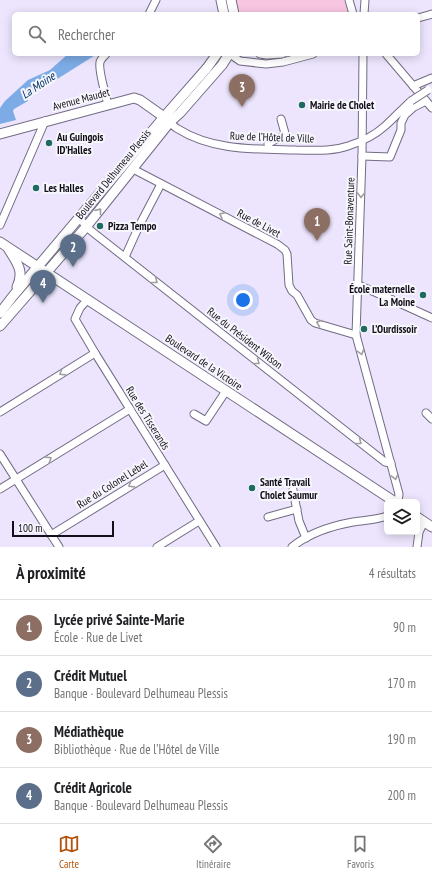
<!DOCTYPE html>
<html lang="fr">
<meta charset="utf-8">
<style>
body{margin:0;font-family:"PT Sans Narrow",sans-serif;background:#f6f6f6;color:#202124}
.controls{position:absolute;right:12px;bottom:12px;display:grid;overflow:hidden;border-radius:6px;box-shadow:0 2px 10px #0003}
.controls button{width:36px;height:36px;display:grid;place-items:center;padding:0;border:0;border-bottom:1px solid #e0e0e0;background:#fff;color:#202124;font:20px sans-serif}
.scale{position:absolute;left:12px;bottom:10px;width:102px;box-sizing:border-box;padding-left:4px;border:2px solid #130f19;border-top:0;font-size:11px;line-height:14px;white-space:nowrap;color:#130f19;-webkit-text-stroke:3px #f7f6fc;paint-order:stroke}
.you{position:absolute;left:243px;top:300px;width:14px;height:14px;margin:-10px;border:3px solid #fff;border-radius:50%;background:#1a73e8;box-shadow:0 0 0 6px #1a73e833}
.badge{display:grid;place-items:center;width:26px;height:26px;border-radius:50%;background:#b45309;color:#fff;font-size:13px;font-weight:700}
.pin{position:absolute;translate:-50% -33px;filter:drop-shadow(0 1px 2px #0008)}
.pin::after{content:'';position:absolute;top:21px;width:14px;height:12px;background:inherit;clip-path:polygon(0 0,100% 0,50% 100%)}
.list{margin:0;padding:0;list-style:none}
h2{display:flex;justify-content:space-between;align-items:center;height:52px;margin:0;padding:0 16px;font-size:17px}
h2 small{font-size:13px;font-weight:400;color:#757577}
.list li{display:grid;grid-template-columns:26px 1fr auto;gap:12px;align-items:center;box-sizing:border-box;height:56px;padding:0 16px;border-top:1px solid #e0e0e0}
.list b{display:block;font-size:15px;white-space:nowrap}
.list p{margin:0;font-size:13px;white-space:nowrap;color:#757577}
.list em{font-size:13px;font-style:normal;color:#757577}
.icon{flex:none;width:22px;height:22px;fill:none;stroke:currentColor;stroke-width:2;stroke-linecap:round;stroke-linejoin:round}
.map{position:relative;flex:none;width:432px;height:547px;overflow:hidden}
.search{position:absolute;background:#fff;box-shadow:0 2px 10px #0003;left:12px;right:12px;top:12px;height:44px;display:flex;align-items:center;gap:10px;box-sizing:border-box;padding:0 14px;border-radius:6px;color:#757577;font-size:15px}
.sheet{height:276px;background:#fff}
nav{display:flex;justify-content:space-around;align-items:center;box-sizing:border-box;height:56px;border-top:1px solid #e0e0e0;background:#fff;font-size:11px;color:#757577}
nav a{display:grid;justify-items:center;gap:2px}
nav .on{color:#b45309}
.map>svg:first-child{display:block}
.green{fill:#f9c6e2}
.water{fill:#7dabe5}
.lines{fill:none;stroke-linecap:round;stroke-linejoin:round}
.minor-casing{stroke:#736b84;stroke-width:9}
.major-casing{stroke:#736b84;stroke-width:11}
.minor{stroke:#fff;stroke-width:7}
.major{stroke:#fff;stroke-width:9}
.minor-bridge-casing{stroke:#736b84;stroke-width:9;stroke-linecap:butt}
.minor-bridge{stroke:#fff;stroke-width:7}
.oneway{stroke:#a19fa3}
.poi-dot{fill:#206a64;stroke:#f7f6fc;stroke-width:1.5}
.labels{text-anchor:middle;dominant-baseline:central;stroke-width:4;stroke-linejoin:round;paint-order:stroke}
.street-label{font-size:11px;fill:#130f19;stroke:#f7f6fc}
.poi-label{font-size:11px;font-weight:bold;fill:#130f19;stroke:#f7f6fc;text-anchor:start}
.water-label{font-size:12px;font-style:italic;fill:#013164;stroke:#f7f6fc}
</style>
<div class="map">
<svg width="432" height="547" viewBox="0 0 432 547">
<rect width="100%" height="100%" fill="#ece5fd"/>
<!-- green -->
<polygon class="green" points="235,0 344,0 349,14 238,14"/>
<!-- water -->
<polygon class="water" points="68,54 97,54 27,98 28,101 14,109 13,111 16,120 0,124 0,108 5,101 28,80 50,70"/>
<g class="lines">
<!-- minor casing -->
<g class="minor-casing">
<g id="minor">
<polyline points="349,0 353,14"/>
<polyline points="149,14 156,0"/>
<polyline points="364,14 365,0"/>
<polyline points="418,18 432,14"/>
<path d="M106 54C104 56 101 59 100 62 98 70 106 96 108 105"/>
<polyline points="230,54 240,61 266,64 283,62 313,54"/>
<polyline points="260,54 267,55 282,54"/>
<polyline points="363,54 362,156 356,335 399,494 398,502"/>
<polyline points="386,54 432,108"/>
<polyline points="413,86 432,78"/>
<path d="M166 119C170 122 174 127 178 129 213 151 256 149 296 150 313 150 331 152 348 146 361 142 375 135 385 126 394 118 402 109 411 101"/>
<polyline points="268,144 276,139 286,137 281,119"/>
<polyline points="362,156 390,157 401,130 401,123 405,115 414,107 426,101"/>
<polyline points="133,169 277,244 285,250 287,254 289,285 292,291 297,295 311,320 315,323 356,335"/>
<polyline points="79,218 90,230 385,462 391,463"/>
<polyline points="0,225 45,121"/>
<polyline points="125,257 139,226 161,184"/>
<path d="M358 285C383 295 407 307 432 318"/>
<polyline points="88,299 80,308 75,319 95,353 216,547"/>
<polyline points="0,412 95,353"/>
<polyline points="426,413 432,419"/>
<polyline points="194,414 206,421 226,391"/>
<polyline points="0,454 59,547"/>
<polyline points="0,489 130,409"/>
<polyline points="293,490 299,521 306,538"/>
<polyline points="268,517 297,509"/>
<polyline points="51,535 165,465"/>
<polyline points="157,547 199,521"/>
<path d="M292 547C309 533 331 526 353 522 364 520 377 520 387 516"/>
<polyline points="417,547 419,532 424,522"/>
</g>
</g>
<!-- major casing -->
<g class="major-casing">
<g id="major">
<polyline points="221,0 224,14"/>
<polyline points="231,0 234,14"/>
<polyline points="0,134 134,98 140,100 164,117"/>
<polyline points="0,242 395,502"/>
<path d="M8 248C16 262 25 270 17 287"/>
<polyline points="0,313 13,296 164,117 207,68 217,54"/>
<polyline points="0,326 86,227 170,122 180,113 222,65 229,54"/>
<polyline points="417,517 432,527"/>
</g>
</g>
<!-- minor -->
<use href="#minor" class="minor"/>
<!-- major -->
<use href="#major" class="major"/>
<!-- minor-bridge casing -->
<g class="minor-bridge-casing">
<polyline id="minor-bridge" points="411,101 428,90"/>
</g>
<!-- minor-bridge -->
<use href="#minor-bridge" class="minor-bridge"/>
</g>
<!-- one-way arrows -->
<defs><path id="oneway-chevron" d="M-2-3.5L2.5 0L-2 3.5" fill="none" stroke-width="1.6" stroke-linecap="round" stroke-linejoin="round"/></defs>
<g class="oneway">
<use href="#oneway-chevron" transform="translate(361 195) rotate(92)"/>
<use href="#oneway-chevron" transform="translate(99 211) rotate(-51)"/>
<use href="#oneway-chevron" transform="translate(222 215) rotate(-153)"/>
<use href="#oneway-chevron" transform="translate(155 281) rotate(38)"/>
<use href="#oneway-chevron" transform="translate(319 323) rotate(-159)"/>
<use href="#oneway-chevron" transform="translate(361 352) rotate(74)"/>
<use href="#oneway-chevron" transform="translate(257 362) rotate(38)"/>
<use href="#oneway-chevron" transform="translate(62 373) rotate(148)"/>
<use href="#oneway-chevron" transform="translate(359 442) rotate(38)"/>
<use href="#oneway-chevron" transform="translate(49 459) rotate(-32)"/>
<use href="#oneway-chevron" transform="translate(395 477) rotate(76)"/>
<use href="#oneway-chevron" transform="translate(131 485) rotate(148)"/>
</g>
<!-- markers -->
<g class="poi-dot">
<circle cx="302" cy="105" r="4"/>
<circle cx="49" cy="143" r="4"/>
<circle cx="36" cy="188" r="4"/>
<circle cx="100" cy="226" r="4"/>
<circle cx="423" cy="295" r="4"/>
<circle cx="364" cy="329" r="4"/>
<circle cx="252" cy="488" r="4"/>
</g>
<g class="labels">
<!-- street labels -->
<g class="street-label">
<text transform="translate(81 99) rotate(-15)">Avenue Maudet</text>
<text transform="translate(272 137) rotate(2)">Rue de l’Hôtel de Ville</text>
<text transform="translate(113 174) rotate(-51)">Boulevard Delhumeau Plessis</text>
<text transform="translate(349 221) rotate(-88)">Rue Saint-Bonaventure</text>
<text transform="translate(259 223) rotate(28)">Rue de Livet</text>
<text transform="translate(245 338) rotate(38)">Rue du Président Wilson</text>
<text transform="translate(204 362) rotate(34)">Boulevard de la Victoire</text>
<text transform="translate(148 418) rotate(58)">Rue des Tisserands</text>
<text transform="translate(112 484) rotate(-32)">Rue du Colonel Lebel</text>
</g>
<!-- poi labels -->
<g class="poi-label">
<text x="310" y="105">Mairie de Cholet</text>
<text x="57" y="137">Au Guingois<tspan x="57" dy="13">ID’Halles</tspan></text>
<text x="44" y="188">Les Halles</text>
<text x="108" y="226">Pizza Tempo</text>
<text x="415" y="289" text-anchor="end">École maternelle<tspan x="415" dy="13">La Moine</tspan></text>
<text x="372" y="329">L’Ourdissoir</text>
<text x="260" y="482">Santé Travail<tspan x="260" dy="13">Cholet Saumur</tspan></text>
</g>
<!-- water labels -->
<g class="water-label">
<text transform="translate(38 85) rotate(-34)">La Moine</text>
</g>
</g>
</svg>
<div class="controls">
<button><svg class="icon" aria-label="layers" viewBox="0 0 24 24"><path d="M12 4l9 5-9 5-9-5zM3 14l9 5 9-5"/></svg></button>
</div>
<div class="scale">100 m</div>
<div class="you"></div>
<div class="pin badge" style="left:317px;top:241px;background:#8d6e63">1</div>
<div class="pin badge" style="left:73px;top:267px;background:#5c6f8a">2</div>
<div class="pin badge" style="left:242px;top:107px;background:#8d6e63">3</div>
<div class="pin badge" style="left:43px;top:303px;background:#5c6f8a">4</div>
<div class="search"><svg class="icon" aria-label="search" viewBox="0 0 24 24"><circle cx="10" cy="10" r="6"/><path d="M15 15l6 6"/></svg>Rechercher</div>
</div>
<section class="sheet">
<h2>À proximité<small>4 résultats</small></h2>
<ul class="list">
<li><span class="badge" style="background:#8d6e63">1</span><div><b>Lycée privé Sainte-Marie</b><p>École · Rue de Livet</p></div><em>90 m</em></li>
<li><span class="badge" style="background:#5c6f8a">2</span><div><b>Crédit Mutuel</b><p>Banque · Boulevard Delhumeau Plessis</p></div><em>170 m</em></li>
<li><span class="badge" style="background:#8d6e63">3</span><div><b>Médiathèque</b><p>Bibliothèque · Rue de l’Hôtel de Ville</p></div><em>190 m</em></li>
<li><span class="badge" style="background:#5c6f8a">4</span><div><b>Crédit Agricole</b><p>Banque · Boulevard Delhumeau Plessis</p></div><em>200 m</em></li>
</ul>
</section>
<nav>
<a class="on"><svg class="icon" aria-label="map" viewBox="0 0 24 24"><path d="M3 6l6-2 6 2 6-2v14l-6 2-6-2-6 2zM9 4v14M15 6v14"/></svg>Carte</a>
<a><svg class="icon" aria-label="directions" viewBox="0 0 24 24"><path d="M12 3l9 9-9 9-9-9zM9 14v-3h6M13 9l2 2-2 2"/></svg>Itinéraire</a>
<a><svg class="icon" aria-label="saved" viewBox="0 0 24 24"><path d="M7 4h10v16l-5-4-5 4z"/></svg>Favoris</a>
</nav>
